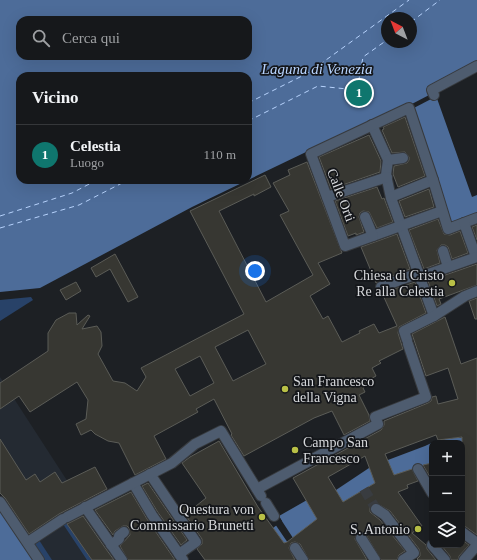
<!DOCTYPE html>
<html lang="it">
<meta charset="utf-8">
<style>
body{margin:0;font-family:"Times New Roman",serif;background:#1f2124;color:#f1f3f6}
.controls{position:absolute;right:12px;bottom:12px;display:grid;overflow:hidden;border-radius:8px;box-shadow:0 4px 16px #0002}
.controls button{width:36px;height:36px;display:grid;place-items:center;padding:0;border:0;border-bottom:1px solid #35373a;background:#16181b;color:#f1f3f6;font:20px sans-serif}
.compass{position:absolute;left:381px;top:12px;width:36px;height:36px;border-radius:50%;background:#16181b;box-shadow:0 4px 16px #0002;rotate:318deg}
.you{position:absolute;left:255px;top:271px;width:14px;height:14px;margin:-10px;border:3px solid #fff;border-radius:50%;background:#1a73e8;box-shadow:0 0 0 6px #1a73e833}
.badge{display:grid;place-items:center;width:26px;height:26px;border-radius:50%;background:#0f766e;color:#fff;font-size:13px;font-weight:700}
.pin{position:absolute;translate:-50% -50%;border:2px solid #fff;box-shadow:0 1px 4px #0006}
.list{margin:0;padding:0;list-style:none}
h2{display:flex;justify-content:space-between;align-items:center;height:52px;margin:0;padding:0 16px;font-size:17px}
h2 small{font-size:13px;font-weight:400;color:#9ea0a3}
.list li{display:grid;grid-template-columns:26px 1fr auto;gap:12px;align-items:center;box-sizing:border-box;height:60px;padding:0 16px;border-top:1px solid #35373a}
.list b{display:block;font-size:15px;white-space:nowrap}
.list p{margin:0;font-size:13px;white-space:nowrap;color:#9ea0a3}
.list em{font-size:13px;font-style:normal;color:#9ea0a3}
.icon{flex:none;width:22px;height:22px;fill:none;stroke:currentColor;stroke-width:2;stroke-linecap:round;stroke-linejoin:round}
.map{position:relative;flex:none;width:477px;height:560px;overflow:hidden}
.search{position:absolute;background:#16181b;box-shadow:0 4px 16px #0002;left:16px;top:16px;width:236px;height:44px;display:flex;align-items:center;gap:10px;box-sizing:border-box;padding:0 14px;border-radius:12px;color:#9ea0a3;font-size:15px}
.panel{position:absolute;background:#16181b;box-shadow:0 4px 16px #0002;left:16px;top:72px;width:236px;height:112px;border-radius:12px}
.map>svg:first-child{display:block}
.built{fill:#242a32}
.green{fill:#284268}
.water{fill:#4d6c99;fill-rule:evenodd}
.pier{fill:#1d2024}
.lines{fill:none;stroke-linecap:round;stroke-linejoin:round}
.ferry{stroke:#b7d3fd;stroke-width:1;stroke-dasharray:5 4;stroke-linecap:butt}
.building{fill:#373732;stroke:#5b5c57;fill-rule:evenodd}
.minor-tunnel{stroke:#393c40;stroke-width:10;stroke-dasharray:10 5;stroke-linecap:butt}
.minor-casing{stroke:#373a3e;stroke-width:12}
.minor{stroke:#4e5c6f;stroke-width:10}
.poi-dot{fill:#b9c046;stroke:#14161a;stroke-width:1.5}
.labels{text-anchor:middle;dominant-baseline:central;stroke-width:3.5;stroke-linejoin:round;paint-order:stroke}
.street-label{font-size:14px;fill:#d7d9dc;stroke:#14161a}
.poi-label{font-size:14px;fill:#d7d9dc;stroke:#14161a;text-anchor:end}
.water-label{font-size:15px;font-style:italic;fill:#b7d3fd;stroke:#14161a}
</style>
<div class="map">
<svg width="477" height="560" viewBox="0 0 477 560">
<rect width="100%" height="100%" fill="#1d2024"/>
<!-- built -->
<polygon class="built" points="0,377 79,499 75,504 63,513 70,519 84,509 121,560 44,560 34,544 66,522 59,515 28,535 8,503 7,503 0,493"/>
<!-- green -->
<g class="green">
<polygon points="31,297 33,300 0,321 0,300"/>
<polygon points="66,522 91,559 93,560 87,560 63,524"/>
<polygon points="39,540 52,560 44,560 34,544"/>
</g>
<!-- water -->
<g class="water">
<path d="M0 0H477V67L434 90 472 197 477 195V214L449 224 408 103 248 180V76H20V180H248L192 207 40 288 0 292ZM387 18H411V42H387ZM20 20H248V56H20Z"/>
<polygon points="477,433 462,443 432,443 432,463 388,477 355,495 334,508 293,538 260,560 232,560 282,521 279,516 307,500 336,490 372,466 425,446 438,440 453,438 460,438"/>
<polygon points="0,509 34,560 0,560"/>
</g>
<!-- pier -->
<g class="pier">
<polygon points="433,93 435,97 410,110 408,106"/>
<polygon points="278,515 293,538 288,543 275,524 279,520 277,517"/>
</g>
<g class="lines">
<!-- ferry -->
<g class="ferry">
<polyline points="411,22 440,0"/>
<polyline points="248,103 308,73 409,0"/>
<polyline points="248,121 318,86 357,90 363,57 387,40"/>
<polyline points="0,216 72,193 97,180"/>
<polyline points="0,228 79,205 128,180"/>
</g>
</g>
<!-- building -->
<g class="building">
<polygon points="405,117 425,176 398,187 393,174 394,166 407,163 409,160 409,157 405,152 392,153 382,130 384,129 383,127"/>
<polygon points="369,135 381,161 380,172 331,189 319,157"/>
<path d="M307 162 342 253 318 263 330 284 310 296 323 319 328 316 342 342 360 333 359 331 374 324 379 333 397 326 382 293 415 282 426 313 399 327 398 333 403 349 379 361 381 363 372 368 376 376 365 382 367 385 363 388 365 392 359 395 369 415 370 421 344 435 332 411 314 418 244 456 231 435 232 434 214 399 196 409 198 412 154 436 166 459 135 475 119 443 108 441 95 434 91 430 81 435 76 424 86 419 88 400 77 382 30 412 19 396 0 409V383L48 351V333L56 320 69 313H76L77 325 88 315 90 316 82 329 97 326 101 332 102 346 98 354 113 381 125 383 137 391 146 377 141 368 244 314 190 211 265 175 271 187 254 196V194L219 211 266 302 313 275 280 215 289 211 273 183 290 175 288 170ZM248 330 266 364 233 381 215 347ZM200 356 214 383 190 396 175 369Z"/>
<polygon points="377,187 382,199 384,198 393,222 377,228 369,212 363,211 360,213 359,217 364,232 356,235 356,233 348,236 335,201"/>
<polygon points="429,189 434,207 405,217 399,201"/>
<polygon points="438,219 444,234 450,235 460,231 468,253 452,259 448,247 445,245 441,245 437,250 440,263 424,269 409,230"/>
<polygon points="477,225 477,240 472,227"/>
<polygon points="397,234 410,269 379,281 376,283 361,247"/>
<polygon points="115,254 138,297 128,302 110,269 96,277 91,268"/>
<polygon points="477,264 477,285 439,299 441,304 437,306 428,281"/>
<polygon points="76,282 81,291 66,300 60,290"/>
<polygon points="477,298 477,319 475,319 469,301"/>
<path d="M445 317 461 364 477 358V535L466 527 462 526V437L438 440 436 435 385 454 394 475 412 469 418 481 407 485 408 488 398 492 422 526 412 533 426 545 427 549 436 560H418L417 559 420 556V553L419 549 390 511 376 503 370 506V512L380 520 405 551 399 555 397 560H381L366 535 361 532 357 533 355 539 367 560H309L300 544 295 542 291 543 289 548 295 560H205L197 549 202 544V539L180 507 186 503 191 510 206 498 182 463 190 457 219 441 258 507 284 543 287 542 317 519 293 478 381 430 384 425V421L428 403 431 401 432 397 436 396 438 404 458 399 448 368 426 376 412 334ZM365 456 375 483 343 502 328 477Z"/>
<polygon points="0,439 26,480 35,474 40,482 55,472 62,483 95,467 107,489 59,514 29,534 5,498 0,493"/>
<polygon points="432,463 432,477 430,477 423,465"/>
<polygon points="148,483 187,540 181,545 157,511 142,486"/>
<polygon points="131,492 147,519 175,560 128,560 120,546 130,535 129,528 127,526 123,526 115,531 113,535 95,510"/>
<polygon points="83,516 106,549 114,560 92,560 67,524"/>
<polygon points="462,540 469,545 459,556 458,560 451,560 450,556 441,545 462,545"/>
</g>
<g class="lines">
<!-- minor-tunnel -->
<polyline class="minor-tunnel" points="364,489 376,509"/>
<!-- minor casing -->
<g class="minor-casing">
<g id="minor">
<polyline points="434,95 432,90 477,66"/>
<polyline points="372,125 388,160 386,175 391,198 422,283"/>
<polyline points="388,160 403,158"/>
<polyline points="327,197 387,177"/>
<polyline points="391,197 433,180"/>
<polyline points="442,211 345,246 311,154 409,108 433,180 448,229 477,218"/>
<polyline points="365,217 373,236"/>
<polyline points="464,223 476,257"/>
<polyline points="443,251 448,267"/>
<polyline points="420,277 477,257"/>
<polyline points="423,286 434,316"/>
<polyline points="381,287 419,273"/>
<polyline points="407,340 404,331 434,316 465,296 477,291"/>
<polyline points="418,469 432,493"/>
<polyline points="150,474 196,542 179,554 183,560"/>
<polyline points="133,483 152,515 179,554"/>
<polyline points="257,489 378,424 375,417 426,397 408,344"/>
<polyline points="0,502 39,560"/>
<polyline points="266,503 274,516"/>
<polyline points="85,507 122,560"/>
<polyline points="376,509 385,515 414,553 403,560"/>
<polyline points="67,517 172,463 195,444 221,431 261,496"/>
<polyline points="462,532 477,543"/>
<polyline points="361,538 375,560"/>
<polyline points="28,542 63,519"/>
<polyline points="111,545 119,539 119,536 124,532"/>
<polyline points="432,545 445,560"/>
<polyline points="295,548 303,560"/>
<polyline points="464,560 477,545"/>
</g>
</g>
<!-- minor -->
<use href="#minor" class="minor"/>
</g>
<!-- markers -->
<g class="poi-dot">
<circle cx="452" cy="283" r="4"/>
<circle cx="285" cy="389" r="4"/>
<circle cx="295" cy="450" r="4"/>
<circle cx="262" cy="517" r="4"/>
<circle cx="418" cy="529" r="4"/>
</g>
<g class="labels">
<!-- street labels -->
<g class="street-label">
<text transform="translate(341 195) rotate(69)">Calle Orti</text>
</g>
<!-- poi labels -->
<g class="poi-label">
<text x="444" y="275">Chiesa di Cristo<tspan x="444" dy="16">Re alla Celestia</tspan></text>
<text x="293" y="381" text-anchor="start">San Francesco<tspan x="293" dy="16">della Vigna</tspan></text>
<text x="303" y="442" text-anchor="start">Campo San<tspan x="303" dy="16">Francesco</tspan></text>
<text x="254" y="509">Questura von<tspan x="254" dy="16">Commissario Brunetti</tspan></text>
<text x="410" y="529">S. Antonio</text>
</g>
<!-- water labels -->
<g class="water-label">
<text x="317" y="69">Laguna di Venezia</text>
</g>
</g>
</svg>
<div class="controls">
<button>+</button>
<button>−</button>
<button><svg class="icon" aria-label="layers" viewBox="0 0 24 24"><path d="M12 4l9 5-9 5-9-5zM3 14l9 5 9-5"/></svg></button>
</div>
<svg class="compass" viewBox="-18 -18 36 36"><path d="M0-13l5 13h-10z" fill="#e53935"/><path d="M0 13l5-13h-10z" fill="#9ea0a3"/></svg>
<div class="you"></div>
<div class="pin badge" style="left:359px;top:93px">1</div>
<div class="search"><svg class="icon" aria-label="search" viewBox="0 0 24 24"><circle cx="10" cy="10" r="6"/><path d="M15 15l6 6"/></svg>Cerca qui</div>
<section class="panel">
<h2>Vicino<small></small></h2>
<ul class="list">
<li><span class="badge">1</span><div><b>Celestia</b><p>Luogo</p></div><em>110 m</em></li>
</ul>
</section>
</div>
